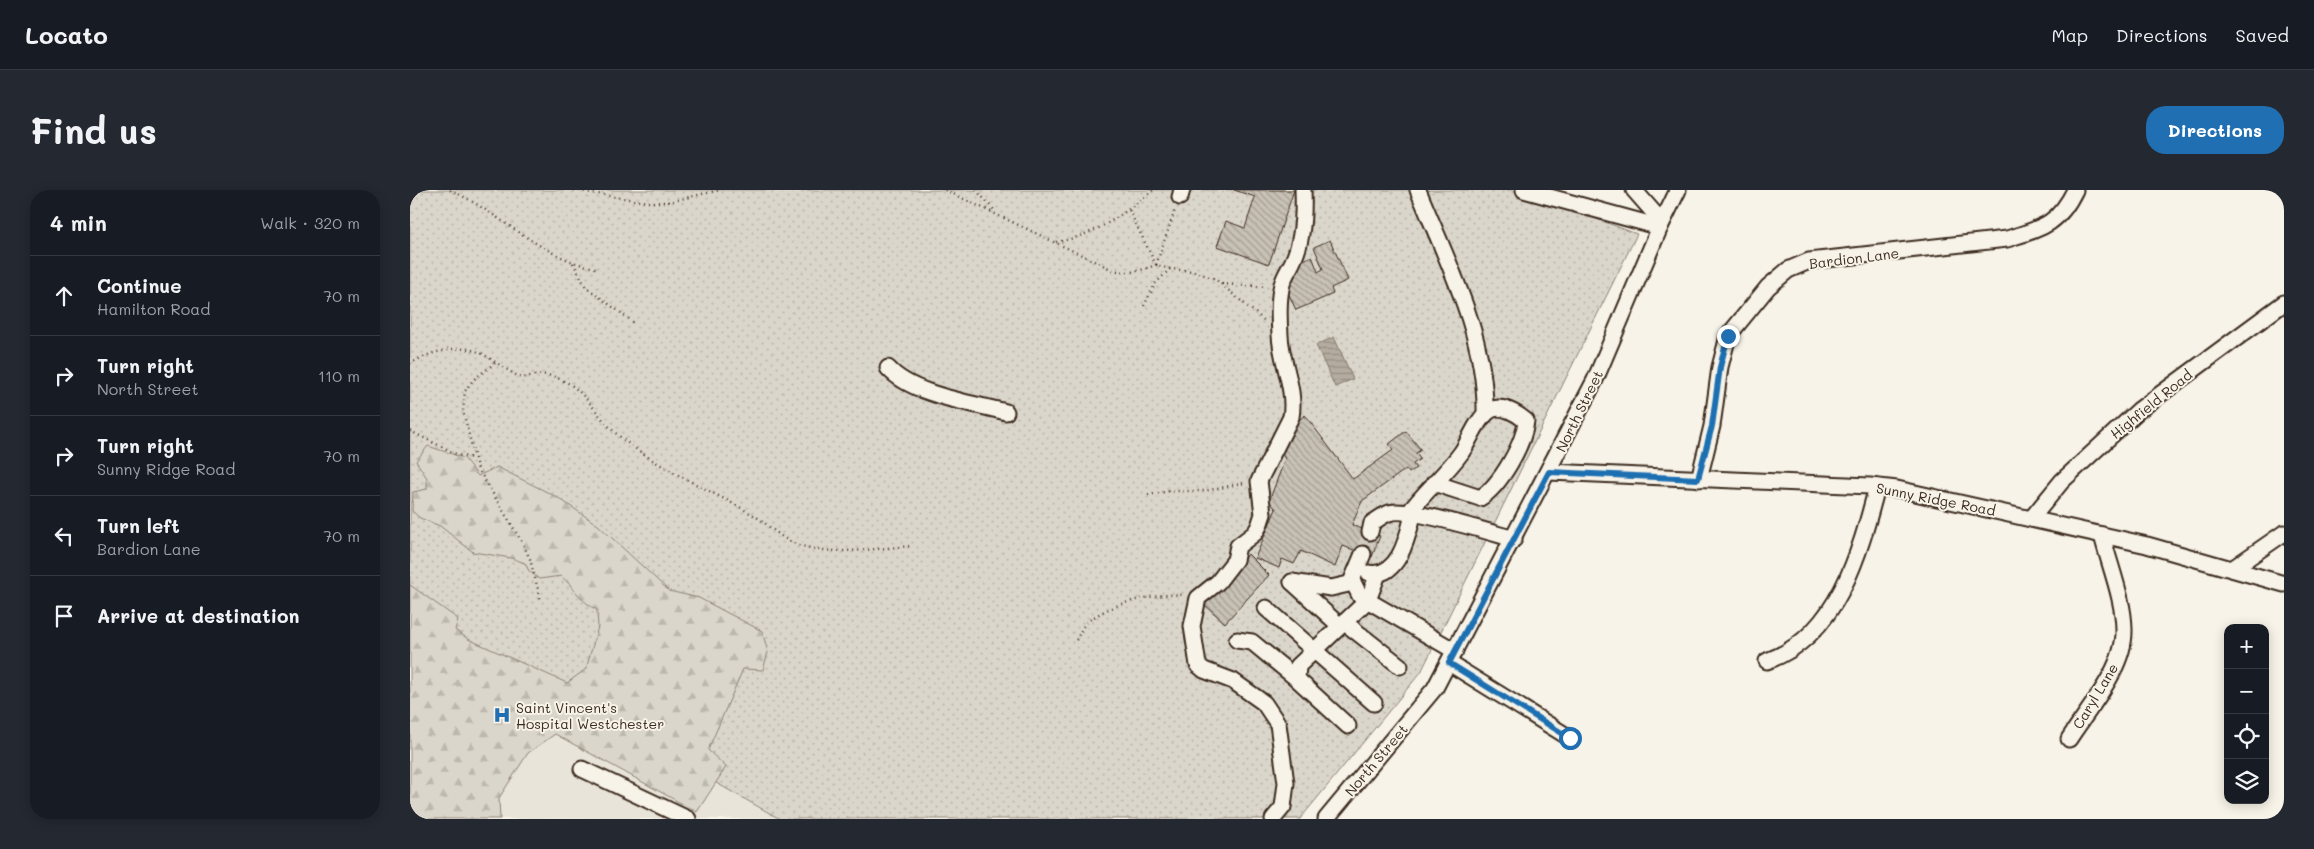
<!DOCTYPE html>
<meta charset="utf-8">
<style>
body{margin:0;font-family:Mali,sans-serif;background:#242831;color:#f1f3f6}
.controls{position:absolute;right:15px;bottom:15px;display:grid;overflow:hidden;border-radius:10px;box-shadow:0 2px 12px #0003}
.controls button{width:45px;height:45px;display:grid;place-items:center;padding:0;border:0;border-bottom:1px solid #363941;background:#171b24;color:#f1f3f6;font:25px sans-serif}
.stop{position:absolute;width:15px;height:15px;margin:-11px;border:4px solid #1f6fb2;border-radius:50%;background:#fff}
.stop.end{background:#1f6fb2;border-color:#fff;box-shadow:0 1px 5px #0008}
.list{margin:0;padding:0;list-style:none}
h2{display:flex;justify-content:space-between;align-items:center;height:65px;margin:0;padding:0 20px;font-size:21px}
h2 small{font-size:16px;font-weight:400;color:#9ea1a6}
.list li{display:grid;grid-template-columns:32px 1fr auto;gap:15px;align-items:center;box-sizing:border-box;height:80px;padding:0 20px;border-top:1px solid #363941}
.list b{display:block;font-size:19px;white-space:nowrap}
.list p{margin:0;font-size:16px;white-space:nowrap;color:#9ea1a6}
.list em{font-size:16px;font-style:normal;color:#9ea1a6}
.icon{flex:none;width:28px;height:28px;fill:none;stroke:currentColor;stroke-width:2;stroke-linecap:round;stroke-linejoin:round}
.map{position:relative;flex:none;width:1874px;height:629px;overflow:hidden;border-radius:20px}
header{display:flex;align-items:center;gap:30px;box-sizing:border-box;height:70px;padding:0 25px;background:#171b24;border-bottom:1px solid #363941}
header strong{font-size:24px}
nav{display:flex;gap:28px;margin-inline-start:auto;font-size:18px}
.intro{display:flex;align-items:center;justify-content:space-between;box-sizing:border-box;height:120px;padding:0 30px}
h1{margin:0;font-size:35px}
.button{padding:12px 22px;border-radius:20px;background:#1f6fb2;color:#fff;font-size:18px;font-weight:700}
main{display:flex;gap:30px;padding:0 30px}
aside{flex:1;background:#171b24;border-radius:20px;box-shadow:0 2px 12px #0003}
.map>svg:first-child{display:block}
.built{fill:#e9e4d9}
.grass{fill:url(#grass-dots);stroke:#8b8074}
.forest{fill:url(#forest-firs);stroke:#8b8074}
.water{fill:url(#water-rules);stroke:#84786c}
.building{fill:url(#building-back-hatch);stroke:#3b2a1e}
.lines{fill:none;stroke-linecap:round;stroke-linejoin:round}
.minor-tunnel{stroke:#d1cbc0;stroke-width:15;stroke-dasharray:15 8;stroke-linecap:butt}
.minor-casing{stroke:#3b2a1e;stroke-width:19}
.path{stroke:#3b2a1e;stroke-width:2.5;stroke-dasharray:1 4;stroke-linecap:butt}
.minor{stroke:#f7f3e8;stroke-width:15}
.route{stroke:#1f6fb2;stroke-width:6}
.labels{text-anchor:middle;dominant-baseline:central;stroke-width:4;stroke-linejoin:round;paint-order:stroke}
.street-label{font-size:14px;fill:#3b2a1e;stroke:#f7f3e8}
.poi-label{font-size:14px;fill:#3b2a1e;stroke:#f7f3e8;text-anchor:start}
</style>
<header>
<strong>Locato</strong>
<nav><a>Map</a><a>Directions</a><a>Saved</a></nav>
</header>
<div class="intro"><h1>Find us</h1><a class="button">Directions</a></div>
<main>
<aside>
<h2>4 min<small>Walk · 320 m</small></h2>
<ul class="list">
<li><svg class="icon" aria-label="ahead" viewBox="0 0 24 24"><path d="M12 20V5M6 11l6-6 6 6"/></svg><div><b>Continue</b><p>Hamilton Road</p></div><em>70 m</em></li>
<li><svg class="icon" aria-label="right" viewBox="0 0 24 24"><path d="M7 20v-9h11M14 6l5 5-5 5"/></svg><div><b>Turn right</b><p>North Street</p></div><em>110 m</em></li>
<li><svg class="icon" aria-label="right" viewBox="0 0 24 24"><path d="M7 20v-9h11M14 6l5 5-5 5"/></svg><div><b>Turn right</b><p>Sunny Ridge Road</p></div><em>70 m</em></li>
<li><svg class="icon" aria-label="left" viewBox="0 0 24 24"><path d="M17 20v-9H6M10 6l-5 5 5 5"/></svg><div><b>Turn left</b><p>Bardion Lane</p></div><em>70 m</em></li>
<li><svg class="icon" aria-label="arrive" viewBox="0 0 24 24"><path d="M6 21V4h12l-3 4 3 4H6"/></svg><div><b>Arrive at destination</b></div></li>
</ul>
</aside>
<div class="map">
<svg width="1874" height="629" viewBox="0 0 1874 629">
<defs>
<pattern id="grass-dots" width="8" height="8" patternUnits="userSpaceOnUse" patternTransform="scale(1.25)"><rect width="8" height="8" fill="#dbd6cb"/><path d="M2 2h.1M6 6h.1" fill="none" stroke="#bdb8ae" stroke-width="1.8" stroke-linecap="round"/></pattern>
<pattern id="forest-firs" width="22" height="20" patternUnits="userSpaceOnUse" patternTransform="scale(1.25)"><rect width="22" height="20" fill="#dbd6cb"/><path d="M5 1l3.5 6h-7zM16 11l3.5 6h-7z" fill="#bdb8ae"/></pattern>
<pattern id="water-rules" width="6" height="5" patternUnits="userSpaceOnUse" patternTransform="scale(1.25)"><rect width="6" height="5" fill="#b4aca0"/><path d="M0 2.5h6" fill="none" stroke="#948c82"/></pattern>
<pattern id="building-back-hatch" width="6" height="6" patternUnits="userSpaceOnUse" patternTransform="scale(1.25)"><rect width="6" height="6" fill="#c8c1b6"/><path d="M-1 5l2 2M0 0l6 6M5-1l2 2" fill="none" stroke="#a49d93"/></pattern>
</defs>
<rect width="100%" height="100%" fill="#f7f3e8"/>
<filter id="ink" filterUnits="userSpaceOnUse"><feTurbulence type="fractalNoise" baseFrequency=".02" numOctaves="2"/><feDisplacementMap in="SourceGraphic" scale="10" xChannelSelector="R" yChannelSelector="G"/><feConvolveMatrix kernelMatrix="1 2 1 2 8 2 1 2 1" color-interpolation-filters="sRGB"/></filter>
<g filter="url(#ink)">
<!-- built -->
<polygon class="built" points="0,421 370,629 0,629"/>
<!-- grass -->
<polygon class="grass" points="0,0 1109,0 1227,44 1011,482 890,629 370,629 0,420"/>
<!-- forest -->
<path class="forest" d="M18 256 54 268 68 286 87 277 147 307 188 335 259 401 289 408 352 441 358 462 353 480 333 479 298 560 316 577 287 622 145 544 118 563 89 608 90 629H0V395L48 429 45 440 58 449 157 493 176 479 188 437 187 420C171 412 164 397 151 386L129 389 119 381 115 373 101 368 63 362 30 336 10 328 2 321 3 302 17 299V288L6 271Z"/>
<!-- water -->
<polygon class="water" points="924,147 943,189 925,197 906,155"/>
<!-- building -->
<g class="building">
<polygon points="824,0 884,0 859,74 807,56 816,31 835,38 845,7"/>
<polygon points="920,50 938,90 921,98 923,104 886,120 875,96 880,94 878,89 885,86 883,80 889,78 887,73 902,66 908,82 913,79 904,57"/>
<polygon points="895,225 943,289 983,260 979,254 996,241 1011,260 1006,263 1010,269 1003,274 1006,278 999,283 996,279 952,311 942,335 970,346 962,367 933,356 925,377 891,361 884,374 872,369 869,378 845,368 866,319 859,311 875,269 871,262 884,234"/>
<polygon points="838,364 859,385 815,433 794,414"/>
</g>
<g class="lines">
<!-- minor-tunnel -->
<polyline class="minor-tunnel" points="953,364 960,342"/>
<!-- minor casing -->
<g class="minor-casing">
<g id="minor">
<path d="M1008 0C1037 71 1077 147 1075 225"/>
<polyline points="1114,0 1250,37"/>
<polyline points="1224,0 1252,32"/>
<polyline points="770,7 772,0"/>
<path d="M478 178C502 205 562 213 596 222"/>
<polyline points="1139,282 1460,296 1487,299 1737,355 1874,394"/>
<path d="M1289 289 1302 236 1310 177 1318 146 1358 97 1378 80 1399 71 1597 49C1632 38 1648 35 1665 0"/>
<path d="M998 324C1014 302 1035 285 1051 263 1060 251 1067 227 1081 220 1092 214 1108 224 1116 231 1114 254 1090 296 1070 308L1024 293"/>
<polyline points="1621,329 1652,291 1729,220 1874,113"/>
<path d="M960 342 962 333C967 330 973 325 979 323 996 316 1082 343 1104 349"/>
<polyline points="953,364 942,390 950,406 1045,461"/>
<polyline points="1822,379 1874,343"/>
<path d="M959 383C989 389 998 345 1003 325"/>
<polyline points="882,392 930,436"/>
<polyline points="882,392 921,398 943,393"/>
<polyline points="856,418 964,513"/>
<polyline points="934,432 990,476"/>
<polyline points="827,450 842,452 887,489"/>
<path d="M1357 471C1428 446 1450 362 1467 297"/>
<polyline points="1039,473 1160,548"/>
<polyline points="938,536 887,489 888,476 958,410 968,384"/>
<path d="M1659 549C1679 518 1715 477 1714 440 1714 410 1699 374 1692 345"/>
<polyline points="172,579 278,629"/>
<path d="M863 629 873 617 876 593 868 534 854 513 823 491 794 480 788 475 782 436 788 408 808 392 818 379 825 370 828 356 845 343 849 336 853 324 849 291 881 227C886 199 871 172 870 145 869 130 868 114 871 99 872 89 879 80 883 71 893 50 894 23 893 0"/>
<polyline points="916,629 1025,498 1185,190 1250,37 1268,0"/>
</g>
</g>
<!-- path -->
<g class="path">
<path d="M40 0C88 21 132 69 186 78"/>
<polyline points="164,0 237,12 258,12 310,0"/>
<path d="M535 0 701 79C718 85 729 81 746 75L719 20"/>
<polyline points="566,0 586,22"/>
<path d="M646 52C685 46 714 24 743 0"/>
<polyline points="163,73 176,97 223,132"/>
<polyline points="760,79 746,75 765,20"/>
<polyline points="812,94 857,97"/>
<polyline points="734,116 745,94 760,79 783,81 805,89 856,132"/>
<polyline points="85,173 63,190 55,201 53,221 67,277 113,354 120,369 131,411"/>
<path d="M0 174C19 162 49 153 71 163 85 171 97 181 112 188 129 184 134 182 152 190 177 201 187 228 208 245 249 280 300 299 345 326 359 335 370 348 386 354 422 367 466 358 503 356"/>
<polyline points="0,241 48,265 63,268"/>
<polyline points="738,305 760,301 794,301 835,293"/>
<path d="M666 450C670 444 671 438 676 433 699 413 745 403 774 405"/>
</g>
<!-- minor -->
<use href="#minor" class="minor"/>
</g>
</g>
<g class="lines" filter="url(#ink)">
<!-- route -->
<polyline class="route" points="1160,548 1039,473 1139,282 1288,289 1302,236 1310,177 1318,146"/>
</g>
<!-- icons -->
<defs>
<g id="hospital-bare" transform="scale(1.35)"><path d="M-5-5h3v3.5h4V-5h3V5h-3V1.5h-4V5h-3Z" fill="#1f6fb2" stroke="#f7f3e8" stroke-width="2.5" paint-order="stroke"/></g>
</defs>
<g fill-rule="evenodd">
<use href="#hospital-bare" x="92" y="525"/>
</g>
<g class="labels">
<!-- street labels -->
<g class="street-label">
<text transform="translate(1444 68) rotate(-7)">Bardion Lane</text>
<text transform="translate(1741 214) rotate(-39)">Highfield Road</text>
<text transform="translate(1169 221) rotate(-64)">North Street</text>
<text transform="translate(1526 309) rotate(11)">Sunny Ridge Road</text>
<text transform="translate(1685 506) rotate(-59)">Caryl Lane</text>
<text transform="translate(966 570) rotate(-50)">North Street</text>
</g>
<!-- poi labels -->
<g class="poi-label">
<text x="106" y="517">Saint Vincent's<tspan x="106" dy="16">Hospital Westchester</tspan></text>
</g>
</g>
</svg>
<div class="controls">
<button>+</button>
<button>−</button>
<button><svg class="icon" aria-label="locate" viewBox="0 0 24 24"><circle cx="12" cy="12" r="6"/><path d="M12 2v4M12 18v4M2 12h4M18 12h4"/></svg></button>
<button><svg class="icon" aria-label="layers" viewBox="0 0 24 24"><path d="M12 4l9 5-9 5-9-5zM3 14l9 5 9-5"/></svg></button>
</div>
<div class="stop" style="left:1160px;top:548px"></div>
<div class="stop end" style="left:1318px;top:146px"></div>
</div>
</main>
